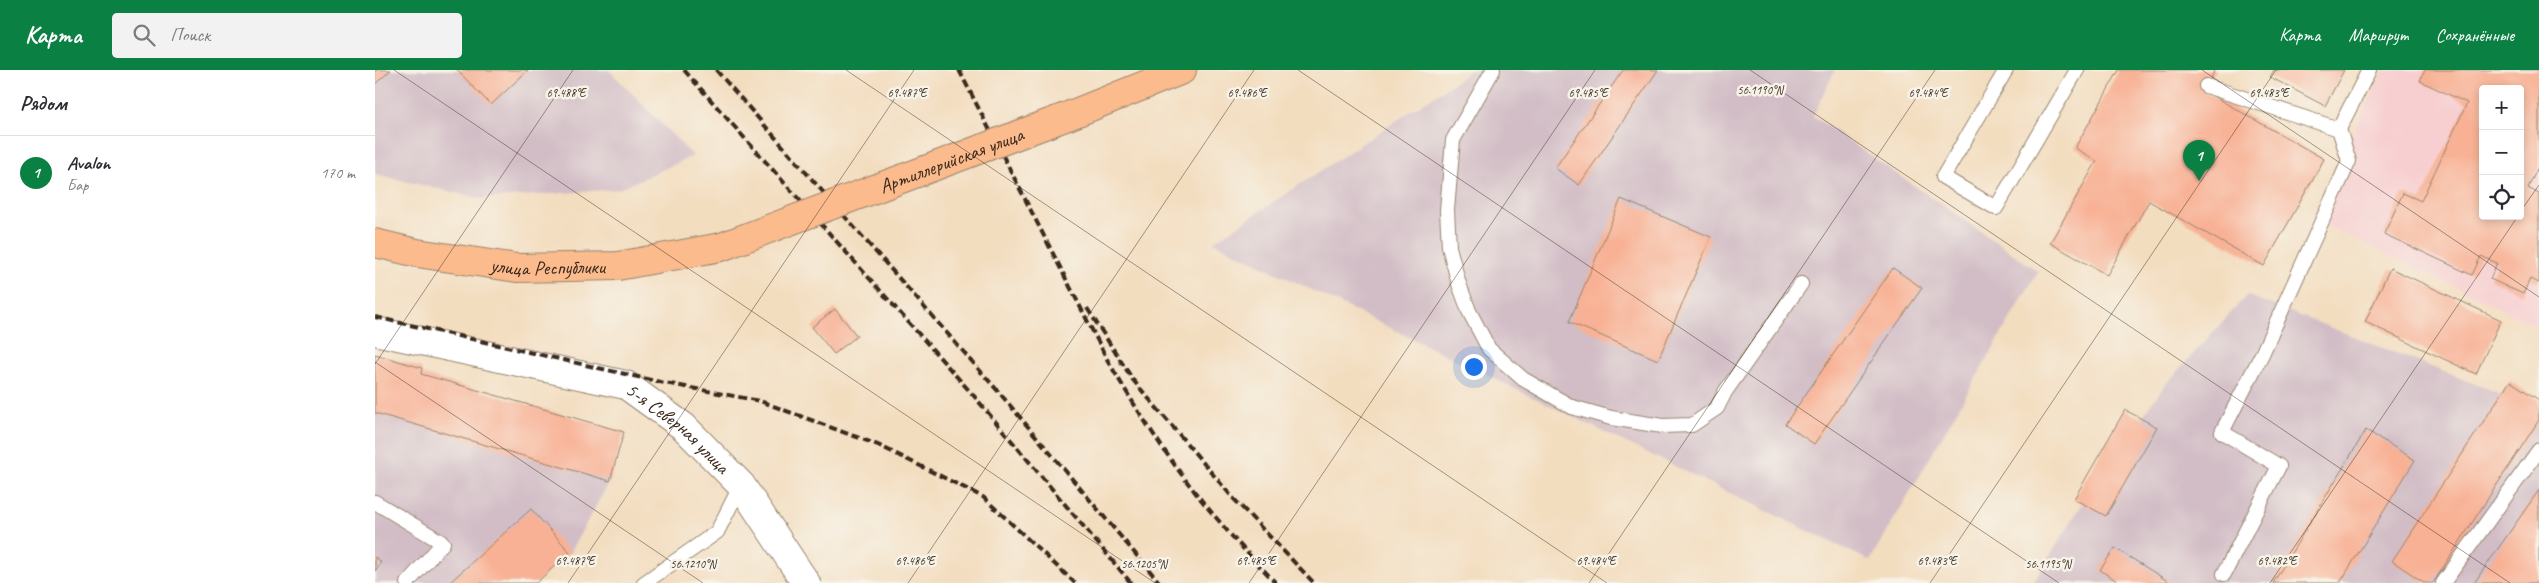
<!DOCTYPE html>
<html lang="ru">
<meta charset="utf-8">
<style>
body{margin:0;font-family:Caveat,sans-serif;background:#f2f2f3;color:#2b2b33}
.controls{position:absolute;right:15px;top:15px;display:grid;overflow:hidden;border-radius:5px;box-shadow:0 2px 8px #0003}
.controls button{width:45px;height:45px;display:grid;place-items:center;padding:0;border:0;border-bottom:1px solid #e1e1e2;background:#fff;color:#2b2b33;font:25px sans-serif}
.you{position:absolute;left:1098px;top:296px;width:18px;height:18px;margin:-12px;border:4px solid #fff;border-radius:50%;background:#1a73e8;box-shadow:0 0 0 8px #1a73e833}
.badge{display:grid;place-items:center;width:32px;height:32px;border-radius:50%;background:#0b8043;color:#fff;font-size:16px;font-weight:700}
.pin{position:absolute;translate:-50% -41px;filter:drop-shadow(0 1px 2px #0008)}
.pin::after{content:'';position:absolute;top:26px;width:18px;height:15px;background:inherit;clip-path:polygon(0 0,100% 0,50% 100%)}
.list{margin:0;padding:0;list-style:none}
h2{display:flex;justify-content:space-between;align-items:center;height:65px;margin:0;padding:0 20px;font-size:21px}
h2 small{font-size:16px;font-weight:400;color:#7c7c81}
.list li{display:grid;grid-template-columns:32px 1fr auto;gap:15px;align-items:center;box-sizing:border-box;height:75px;padding:0 20px;border-top:1px solid #e1e1e2}
.list b{display:block;font-size:19px;white-space:nowrap}
.list p{margin:0;font-size:16px;white-space:nowrap;color:#7c7c81}
.list em{font-size:16px;font-style:normal;color:#7c7c81}
.icon{flex:none;width:28px;height:28px;fill:none;stroke:currentColor;stroke-width:2;stroke-linecap:round;stroke-linejoin:round}
.map{position:relative;flex:none;width:2164px;height:513px;overflow:hidden}
header{display:flex;align-items:center;gap:30px;box-sizing:border-box;height:70px;padding:0 25px;background:#0b8043;color:#fff}
header strong{font-size:24px}
nav{display:flex;gap:28px;margin-inline-start:auto;font-size:18px}
.search{width:350px;height:45px;background:#f2f2f3;display:flex;align-items:center;gap:12px;box-sizing:border-box;padding:0 18px;border-radius:5px;color:#7c7c81;font-size:19px}
main{display:flex}
aside{flex:1;background:#fff}
.map>svg:first-child{display:block}
.built{fill:#f7cfd1;fill-rule:evenodd}
.industrial{fill:#d2bdc6}
.building{fill:#f8b194;fill-rule:evenodd}
.lines{fill:none;stroke-linecap:round;stroke-linejoin:round}
.service-casing{stroke:#97846e;stroke-width:16}
.minor-casing{stroke:#97846e;stroke-width:30}
.primary-casing{stroke:#97846e;stroke-width:30}
.service{stroke:#fff;stroke-width:14}
.minor{stroke:#fff;stroke-width:28}
.primary{stroke:#fbbb8c;stroke-width:28}
.rail{stroke:#3b2a1e;stroke-width:4;stroke-dasharray:8 4;stroke-linecap:butt}
.primary-bridge-casing{stroke:#97846e;stroke-width:30;stroke-linecap:butt}
.primary-bridge{stroke:#fbbb8c;stroke-width:28}
.ticks{fill:none;stroke:#3b2a1e;stroke-width:1;stroke-opacity:0.45}
.labels{text-anchor:middle;dominant-baseline:central;stroke-width:5;stroke-linejoin:round;paint-order:stroke}
.street-label{font-size:20px;fill:#3b2a1e;stroke:#f7f3e8}
.ticks-label{font-size:12px;text-anchor:middle;fill:#3b2a1e;stroke:#f7f3e8;stroke-width:5;stroke-linejoin:round;paint-order:stroke}
</style>
<header>
<strong>Карта</strong>
<div class="search"><svg class="icon" aria-label="search" viewBox="0 0 24 24"><circle cx="10" cy="10" r="6"/><path d="M15 15l6 6"/></svg>Поиск</div>
<nav><a>Карта</a><a>Маршрут</a><a>Сохранённые</a></nav>
</header>
<main>
<aside>
<h2>Рядом<small></small></h2>
<ul class="list">
<li><span class="badge">1</span><div><b>Avalon</b><p>Бар</p></div><em>170 m</em></li>
</ul>
</aside>
<div class="map">
<svg width="2164" height="513" viewBox="0 0 2164 513">
<rect width="100%" height="100%" fill="#f7f3e8"/>
<filter id="ink" filterUnits="userSpaceOnUse"><feTurbulence type="fractalNoise" baseFrequency=".02" numOctaves="2"/><feDisplacementMap in="SourceGraphic" scale="10" xChannelSelector="R" yChannelSelector="G"/><feConvolveMatrix kernelMatrix="1 2 1 2 8 2 1 2 1" color-interpolation-filters="sRGB"/></filter>
<filter id="wash" filterUnits="userSpaceOnUse"><feTurbulence type="fractalNoise" baseFrequency=".0096" numOctaves="4" result="noise"/><feDisplacementMap in="SourceGraphic" scale="20" xChannelSelector="R" yChannelSelector="G"/><feGaussianBlur stdDeviation="1.12" result="paint"/><feColorMatrix in="noise" values="0 0 0 0 0 0 0 0 0 0 0 0 0 0 0 0 0 1.4 0 .05"/><feComposite in="paint" operator="in"/></filter>
<g filter="url(#wash)">
<rect width="100%" height="100%" fill="#f3ddbf"/>
<!-- built -->
<path class="built" d="M2009 0H2164V257L1936 148ZM2108 19H2145V146H2108Z"/>
<!-- industrial -->
<g class="industrial">
<polygon points="0,0 234,0 318,86 244,119 106,129 0,104"/>
<polygon points="1094,0 1460,0 1438,46 1663,201 1495,491 838,172 1086,8"/>
<polygon points="1872,225 2164,339 2164,513 1658,513 1723,409 1789,316"/>
<polygon points="0,284 47,298 46,304 249,362 235,411 195,482 161,513 0,513"/>
</g>
<g id="blocks">
<!-- building -->
<g class="building">
<polygon points="0,0 16,0 0,14"/>
<polygon points="82,0 153,0 116,35"/>
<polygon points="1248,0 1283,0 1204,115 1180,98"/>
<polygon points="1744,0 1840,0 1829,21 1949,89 1889,196 1774,131 1732,205 1675,173 1722,91 1700,78"/>
<polygon points="1899,0 1969,0 1950,36 1895,7"/>
<path d="M2050 0H2164V95L2153 118 2164 124V213L2155 209 2148 224 2115 209 2122 193 2106 186 2097 205 2009 164 2028 123 2046 131 2092 33 2045 11ZM2108 19H2145V146H2108Z"/>
<polygon points="1246,129 1336,167 1283,290 1194,252"/>
<polygon points="1518,198 1547,218 1439,374 1410,354"/>
<polygon points="2015,198 2126,250 2101,304 1990,252"/>
<polygon points="460,239 482,266 459,284 437,257"/>
<polygon points="0,284 47,298 46,304 249,362 235,411 0,343"/>
<polygon points="2135,311 2164,330 2164,350 2058,513 2050,513 2017,491"/>
<polygon points="1750,340 1782,357 1731,446 1699,429"/>
<polygon points="1991,360 2040,390 1965,513 1898,513"/>
<polygon points="2164,420 2164,513 2099,513"/>
<polygon points="156,439 195,482 161,513 74,513"/>
<polygon points="1740,478 1796,513 1745,513 1725,500"/>
<polygon points="0,487 6,492 0,501"/>
</g>
</g>
</g>
<g filter="url(#ink)">
<use href="#blocks" fill-opacity="0" stroke="#97846e" stroke-width="1"/>
<g class="lines">
<!-- service casing -->
<g class="service-casing">
<g id="service">
<polyline points="1118,0 1078,70 1072,140 1074,177 1084,214 1094,241 1114,279 1148,309 1197,337 1236,348 1287,356 1317,355 1342,338 1350,322 1426,214"/>
<polyline points="1631,0 1568,107 1621,138 1702,0"/>
<polyline points="1831,16 1964,59"/>
<polyline points="0,432 68,473 32,513"/>
<polyline points="1849,504 1904,396 1847,362 1888,282 1974,91 1964,59 1994,0"/>
<polyline points="269,513 342,462 366,415"/>
<polyline points="2068,513 2164,380"/>
</g>
</g>
<!-- minor casing -->
<g class="minor-casing">
<g id="minor">
<path id="s1" d="M0 261 251 315 309 357 366 415 431 513"/>
</g>
</g>
<!-- primary casing -->
<g class="primary-casing">
<g id="primary">
<polyline points="693,46 807,0"/>
<path id="s2" d="M0 173 42 183 142 198 243 196 346 177"/>
</g>
</g>
<!-- service -->
<use href="#service" class="service"/>
<!-- minor -->
<use href="#minor" class="minor"/>
<!-- primary -->
<use href="#primary" class="primary"/>
<!-- rail -->
<g class="rail">
<polyline points="309,0 599,326 756,513"/>
<polyline points="341,0 622,320 785,513"/>
<path d="M584 0 733 291C766 347 801 402 844 451 862 473 882 493 901 513"/>
<polyline points="712,238 758,310 858,428 939,513"/>
<polyline points="0,247 285,312 385,331 503,375 608,427 700,513"/>
</g>
<!-- primary-bridge casing -->
<g class="primary-bridge-casing">
<g id="primary-bridge">
<path id="s3" d="M346 177 693 46"/>
</g>
</g>
<!-- primary-bridge -->
<use href="#primary-bridge" class="primary-bridge"/>
</g>
</g>
<!-- ticks -->
<path class="ticks" d="M19 0 780 513M471 0 1232 513M923 0 1684 513M1375 0 2135 513M1827 0 2164 227M2145 142 2164 115M0 292 328 513M0 294 198 0M193 513 539 0M533 513 879 0M874 513 1220 0M1214 513 1560 0M1555 513 1901 0M1895 513 2143 146"/>
<g class="labels">
<!-- street labels -->
<g class="street-label">
<text stroke="none"><textPath href="#s3" startOffset="246">Артиллерийская улица</textPath></text>
<text stroke="none"><textPath href="#s2" startOffset="175">улица Республики</textPath></text>
<text stroke="none"><textPath href="#s1" startOffset="324">5-я Северная улица</textPath></text>
</g>
</g>
<g class="ticks-label">
<text x="1385" y="24">56.1190°N</text>
<text x="191" y="27">69.488°E</text>
<text x="532" y="27">69.487°E</text>
<text x="872" y="27">69.486°E</text>
<text x="1213" y="27">69.485°E</text>
<text x="1553" y="27">69.484°E</text>
<text x="1894" y="27">69.483°E</text>
<text x="200" y="495">69.487°E</text>
<text x="540" y="495">69.486°E</text>
<text x="881" y="495">69.485°E</text>
<text x="1221" y="495">69.484°E</text>
<text x="1562" y="495">69.483°E</text>
<text x="1902" y="495">69.482°E</text>
<text x="318" y="498">56.1210°N</text>
<text x="769" y="498">56.1205°N</text>
<text x="1673" y="498">56.1195°N</text>
</g>
</svg>
<div class="controls">
<button>+</button>
<button>−</button>
<button><svg class="icon" aria-label="locate" viewBox="0 0 24 24"><circle cx="12" cy="12" r="6"/><path d="M12 2v4M12 18v4M2 12h4M18 12h4"/></svg></button>
</div>
<div class="you"></div>
<div class="pin badge" style="left:1824px;top:111px">1</div>
</div>
</main>
